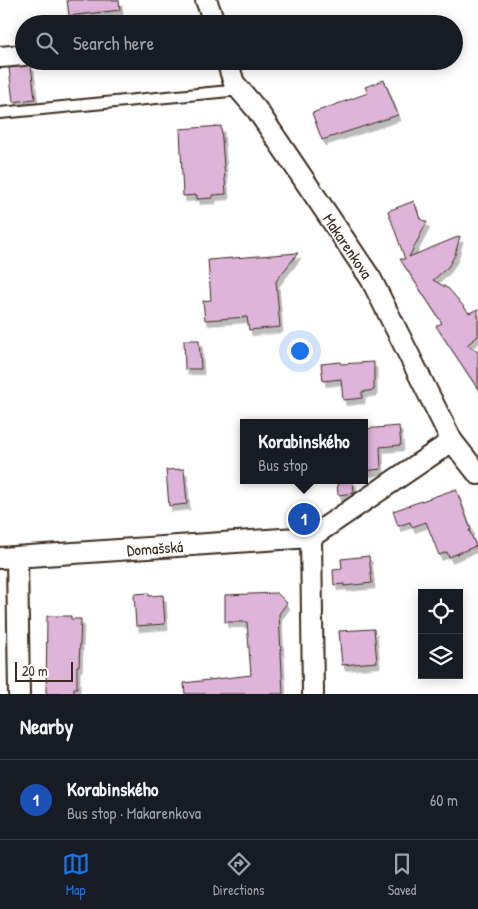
<!DOCTYPE html>
<meta charset="utf-8">
<style>
body{margin:0;font-family:"Patrick Hand",sans-serif;background:#242831;color:#f1f3f6}
.controls{position:absolute;right:15px;bottom:15px;display:grid;overflow:hidden;border-radius:0px;box-shadow:0 2px 12px #0003}
.controls button{width:45px;height:45px;display:grid;place-items:center;padding:0;border:0;border-bottom:1px solid #363941;background:#171b24;color:#f1f3f6;font:25px sans-serif}
.scale{position:absolute;left:15px;bottom:12px;width:58px;box-sizing:border-box;padding-left:5px;border:2px solid #3b2a1e;border-top:0;font-size:14px;line-height:18px;white-space:nowrap;color:#3b2a1e;-webkit-text-stroke:4px #fff;paint-order:stroke}
.you{position:absolute;left:299px;top:350px;width:18px;height:18px;margin:-12px;border:4px solid #fff;border-radius:50%;background:#1a73e8;box-shadow:0 0 0 8px #1a73e833}
.badge{display:grid;place-items:center;width:32px;height:32px;border-radius:50%;background:#1a73e8;color:#fff;font-size:16px;font-weight:700}
.pin{position:absolute;translate:-50% -50%;border:2px solid #fff;box-shadow:0 1px 5px #0006}
.popup{position:absolute;left:240px;top:419px;width:128px;height:65px;box-sizing:border-box;display:grid;place-content:center;border-radius:0px;background:#171b24;filter:drop-shadow(0 1px 4px #0005);font-size:16px;white-space:nowrap;color:#9ea1a6}
.popup b{font-size:19px;color:#f1f3f6}
.popup::after{content:'';position:absolute;left:50%;top:100%;margin-left:-10px;border:10px solid transparent;border-top-color:#171b24}
.list{margin:0;padding:0;list-style:none}
h2{display:flex;justify-content:space-between;align-items:center;height:65px;margin:0;padding:0 20px;font-size:21px}
h2 small{font-size:16px;font-weight:400;color:#9ea1a6}
.list li{display:grid;grid-template-columns:32px 1fr auto;gap:15px;align-items:center;box-sizing:border-box;height:80px;padding:0 20px;border-top:1px solid #363941}
.list b{display:block;font-size:19px;white-space:nowrap}
.list p{margin:0;font-size:16px;white-space:nowrap;color:#9ea1a6}
.list em{font-size:16px;font-style:normal;color:#9ea1a6}
.icon{flex:none;width:28px;height:28px;fill:none;stroke:currentColor;stroke-width:2;stroke-linecap:round;stroke-linejoin:round}
.map{position:relative;flex:none;width:478px;height:694px;overflow:hidden}
.search{position:absolute;background:#171b24;box-shadow:0 2px 12px #0003;left:15px;right:15px;top:15px;height:55px;display:flex;align-items:center;gap:12px;box-sizing:border-box;padding:0 18px;border-radius:28px;color:#9ea1a6;font-size:19px}
.sheet{height:145px;background:#171b24}
nav{display:flex;justify-content:space-around;align-items:center;box-sizing:border-box;height:70px;border-top:1px solid #363941;background:#171b24;font-size:14px;color:#9ea1a6}
nav a{display:grid;justify-items:center;gap:2px}
nav .on{color:#1a73e8}
.map>svg:first-child{display:block}
.building{fill:#dfb4da;stroke:#3b2a1e;filter:url(#shadow)}
.lines{fill:none;stroke-linecap:round;stroke-linejoin:round}
.lane-casing{stroke:#3b2a1e;stroke-width:14}
.street-casing{stroke:#3b2a1e;stroke-width:24}
.lane{stroke:#fff;stroke-width:10}
.street{stroke:#fff;stroke-width:20}
.labels{text-anchor:middle;dominant-baseline:central;stroke-width:4;stroke-linejoin:round;paint-order:stroke}
.street-label{font-size:16px;fill:#3b2a1e;stroke:#fff}
</style>
<div class="map">
<svg width="478" height="694" viewBox="0 0 478 694">
<defs>
<filter id="shadow"><feDropShadow dx="3" dy="5.5" stdDeviation="0" flood-color="#0004"/></filter>
</defs>
<rect width="100%" height="100%" fill="#fff"/>
<filter id="ink" filterUnits="userSpaceOnUse"><feTurbulence type="fractalNoise" baseFrequency=".02" numOctaves="2"/><feDisplacementMap in="SourceGraphic" scale="10" xChannelSelector="R" yChannelSelector="G"/><feConvolveMatrix kernelMatrix="1 2 1 2 8 2 1 2 1" color-interpolation-filters="sRGB"/></filter>
<g filter="url(#ink)">
<!-- building -->
<g class="building">
<polygon points="67,0 119,0 120,10 69,16"/>
<polygon points="31,65 35,99 13,102 9,68"/>
<polygon points="384,80 398,115 322,140 312,113 368,93 365,87"/>
<polygon points="221,126 226,194 213,195 213,198 197,199 197,195 183,196 180,129"/>
<polygon points="414,201 420,219 427,222 409,257 460,236 455,255 448,267 433,280 449,289 469,313 478,309 478,336 467,345 478,352 478,389 436,326 442,323 400,259 405,259 388,211"/>
<polygon points="298,253 276,281 280,327 249,330 247,317 205,320 203,301 211,300 208,260"/>
<polygon points="184,340 199,340 201,369 185,369"/>
<polygon points="340,362 341,364 374,362 374,390 362,392 362,398 343,400 341,379 323,381 321,364"/>
<polygon points="399,426 401,445 380,447 381,469 364,471 364,429"/>
<polygon points="184,469 187,504 169,506 166,470"/>
<polygon points="337,480 353,480 354,493 338,495"/>
<polygon points="456,489 471,530 469,530 476,546 449,557 447,552 439,555 426,522 412,527 410,522 398,526 393,511"/>
<polygon points="369,556 372,583 344,586 344,584 334,585 333,570 342,569 341,559"/>
<polygon points="149,593 149,596 163,595 165,624 136,626 134,594"/>
<polygon points="277,593 287,603 279,614 283,694 185,694 184,683 251,675 247,622 225,622 225,595"/>
<polygon points="47,616 71,616 71,619 81,619 79,666 77,666 77,688 74,688 74,694 46,694"/>
<polygon points="374,629 377,662 342,665 339,631"/>
</g>
<g class="lines">
<!-- lane casing -->
<g class="lane-casing">
<polyline id="lane" points="0,113 240,90"/>
</g>
<!-- street casing -->
<g class="street-casing">
<g id="street">
<polyline points="206,0 215,24"/>
<polyline points="0,57 24,55"/>
<polyline points="227,61 234,83 257,110 371,279 452,441 478,474"/>
<polyline points="311,537 452,441"/>
<polyline points="311,537 313,694"/>
<polyline points="17,557 19,694"/>
<polyline points="0,558 311,537"/>
</g>
</g>
<!-- lane -->
<use href="#lane" class="lane"/>
<!-- street -->
<use href="#street" class="street"/>
</g>
</g>
<g class="labels">
<!-- street labels -->
<g class="street-label">
<text transform="translate(348 246) rotate(56)">Makarenkova</text>
<text transform="translate(155 548) rotate(-4)">Domašská</text>
</g>
</g>
</svg>
<div class="controls">
<button><svg class="icon" aria-label="locate" viewBox="0 0 24 24"><circle cx="12" cy="12" r="6"/><path d="M12 2v4M12 18v4M2 12h4M18 12h4"/></svg></button>
<button><svg class="icon" aria-label="layers" viewBox="0 0 24 24"><path d="M12 4l9 5-9 5-9-5zM3 14l9 5 9-5"/></svg></button>
</div>
<div class="scale">20 m</div>
<div class="you"></div>
<div class="pin badge" style="left:304px;top:519px;background:#1a4fb4">1</div>
<div class="popup"><b>Korabinského</b>Bus stop</div>
<div class="search"><svg class="icon" aria-label="search" viewBox="0 0 24 24"><circle cx="10" cy="10" r="6"/><path d="M15 15l6 6"/></svg>Search here</div>
</div>
<section class="sheet">
<h2>Nearby<small></small></h2>
<ul class="list">
<li><span class="badge" style="background:#1a4fb4">1</span><div><b>Korabinského</b><p>Bus stop · Makarenkova</p></div><em>60 m</em></li>
</ul>
</section>
<nav>
<a class="on"><svg class="icon" aria-label="map" viewBox="0 0 24 24"><path d="M3 6l6-2 6 2 6-2v14l-6 2-6-2-6 2zM9 4v14M15 6v14"/></svg>Map</a>
<a><svg class="icon" aria-label="directions" viewBox="0 0 24 24"><path d="M12 3l9 9-9 9-9-9zM9 14v-3h6M13 9l2 2-2 2"/></svg>Directions</a>
<a><svg class="icon" aria-label="saved" viewBox="0 0 24 24"><path d="M7 4h10v16l-5-4-5 4z"/></svg>Saved</a>
</nav>
